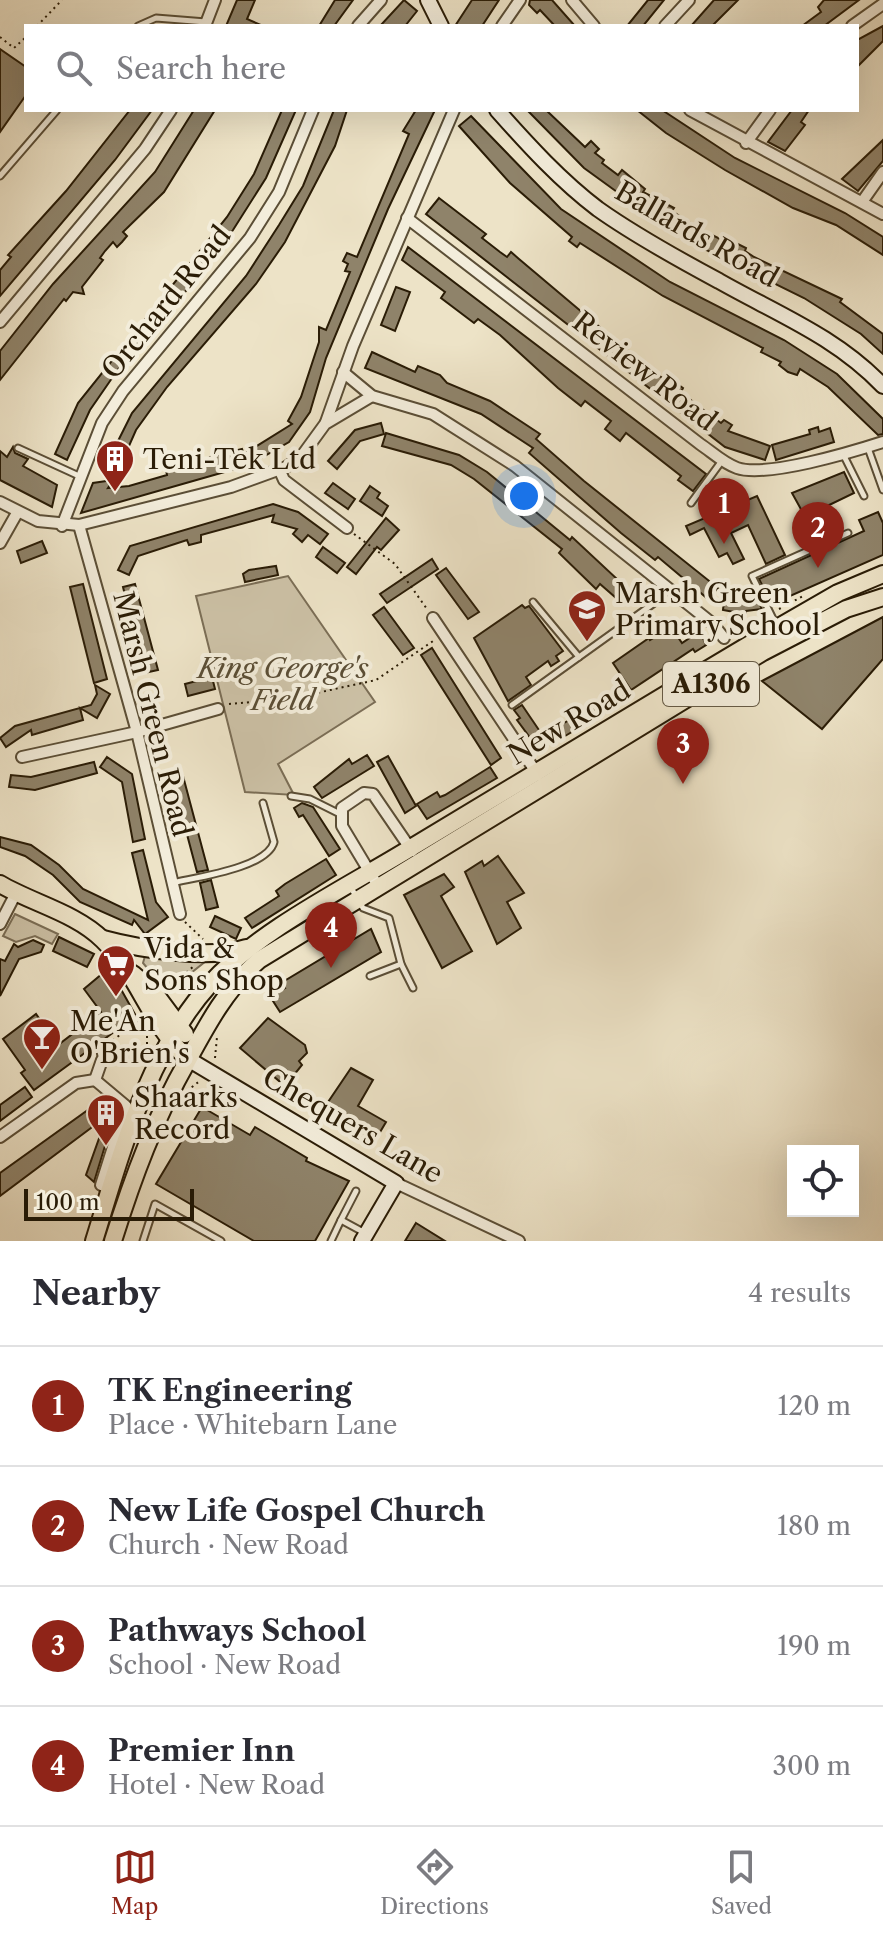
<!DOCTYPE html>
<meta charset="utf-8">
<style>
body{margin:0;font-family:"Libre Caslon Text",serif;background:#f2f2f3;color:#2b2b33}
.controls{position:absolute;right:24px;bottom:24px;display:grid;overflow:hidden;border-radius:0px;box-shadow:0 8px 32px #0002}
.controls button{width:72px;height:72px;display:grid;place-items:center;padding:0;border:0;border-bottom:2px solid #e1e1e2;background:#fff;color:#2b2b33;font:40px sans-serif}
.scale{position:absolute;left:24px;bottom:20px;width:170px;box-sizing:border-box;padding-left:8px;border:4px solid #2a1c06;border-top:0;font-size:22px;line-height:28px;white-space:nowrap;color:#2a1c06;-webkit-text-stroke:6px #f3eddb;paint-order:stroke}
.you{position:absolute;left:524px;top:496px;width:28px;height:28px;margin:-20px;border:6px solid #fff;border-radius:50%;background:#1a73e8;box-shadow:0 0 0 12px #1a73e833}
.badge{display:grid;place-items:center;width:52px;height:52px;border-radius:50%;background:#8f2418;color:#fff;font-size:26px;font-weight:700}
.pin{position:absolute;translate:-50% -66px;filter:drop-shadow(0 2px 4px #0008)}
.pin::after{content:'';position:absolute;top:42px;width:28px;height:24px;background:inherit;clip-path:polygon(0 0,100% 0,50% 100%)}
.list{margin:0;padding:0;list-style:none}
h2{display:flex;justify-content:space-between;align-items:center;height:104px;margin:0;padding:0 32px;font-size:34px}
h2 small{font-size:26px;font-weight:400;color:#7c7c81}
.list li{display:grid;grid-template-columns:52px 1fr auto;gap:24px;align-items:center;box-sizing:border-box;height:120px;padding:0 32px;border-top:2px solid #e1e1e2}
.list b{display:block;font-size:30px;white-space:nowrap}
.list p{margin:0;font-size:26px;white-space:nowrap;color:#7c7c81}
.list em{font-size:26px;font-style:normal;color:#7c7c81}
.icon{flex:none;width:44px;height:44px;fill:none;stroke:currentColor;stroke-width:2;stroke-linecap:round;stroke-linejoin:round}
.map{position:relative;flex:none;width:883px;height:1241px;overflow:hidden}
.search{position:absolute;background:#fff;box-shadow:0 8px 32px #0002;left:24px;right:24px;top:24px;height:88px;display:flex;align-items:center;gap:20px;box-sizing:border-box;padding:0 28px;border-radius:0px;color:#7c7c81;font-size:30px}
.sheet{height:584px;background:#fff}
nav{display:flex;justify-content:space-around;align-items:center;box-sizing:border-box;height:112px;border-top:2px solid #e1e1e2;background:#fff;font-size:22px;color:#7c7c81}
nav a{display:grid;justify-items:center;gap:4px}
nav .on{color:#8f2418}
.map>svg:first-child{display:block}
.green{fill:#ccc1a6;stroke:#7b6e56;stroke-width:2}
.building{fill:#8f836a;stroke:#2a1c06;stroke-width:2}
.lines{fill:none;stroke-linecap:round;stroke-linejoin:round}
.lane-casing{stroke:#5b4e36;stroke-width:9}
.street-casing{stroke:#5b4e36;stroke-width:14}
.secondary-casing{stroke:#2a1c06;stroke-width:18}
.primary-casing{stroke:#2a1c06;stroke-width:20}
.path{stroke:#2a1c06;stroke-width:2;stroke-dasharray:2 4;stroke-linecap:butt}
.lane{stroke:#f3eddb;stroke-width:5}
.street{stroke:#f3eddb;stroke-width:10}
.secondary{stroke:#f3eddb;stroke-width:14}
.primary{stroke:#ede3c7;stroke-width:16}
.labels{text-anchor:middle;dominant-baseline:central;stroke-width:8;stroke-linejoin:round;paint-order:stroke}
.shield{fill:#f3eddb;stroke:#665b46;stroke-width:2}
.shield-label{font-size:26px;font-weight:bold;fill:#2a1c06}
.street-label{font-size:28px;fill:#2a1c06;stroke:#f3eddb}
.poi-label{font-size:28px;fill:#2a1c06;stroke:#f3eddb;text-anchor:start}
.park-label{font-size:28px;font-style:italic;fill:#5b4e36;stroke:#f3eddb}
</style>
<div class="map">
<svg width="883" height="1241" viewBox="0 0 883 1241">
<rect width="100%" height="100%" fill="#ede3c7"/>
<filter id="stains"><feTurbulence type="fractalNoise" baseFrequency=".0025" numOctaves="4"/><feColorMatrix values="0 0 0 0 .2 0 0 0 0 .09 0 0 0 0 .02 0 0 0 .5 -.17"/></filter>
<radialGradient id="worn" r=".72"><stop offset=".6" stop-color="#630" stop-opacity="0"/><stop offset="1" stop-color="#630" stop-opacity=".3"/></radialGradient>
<!-- green -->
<g class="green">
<polygon points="288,576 375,702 278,764 294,795 245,792 196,596"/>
<polygon points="15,914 58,934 52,944 35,936 16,942 3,936"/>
<polygon points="145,956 206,961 167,992 143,963"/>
</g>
<!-- building -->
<g class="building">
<polygon points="237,0 255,0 247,19 263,26 226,26"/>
<polygon points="335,0 353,0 334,26 319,26"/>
<polygon points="404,0 417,11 405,26 380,26"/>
<polygon points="472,0 499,0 482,26 455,26"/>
<polygon points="530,0 552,0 575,26 555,26 540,10 537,13 529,5"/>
<polygon points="648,0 664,0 643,26 627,26"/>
<polygon points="714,0 738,0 712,26 691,26"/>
<polygon points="824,0 859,0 824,26 802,26 821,12 818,7"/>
<polygon points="883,26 883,41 857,67 857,40"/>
<polygon points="0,49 26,67 26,95 0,132"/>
<polygon points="130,110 152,110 115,160 0,296 0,270 11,257 8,255 66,191"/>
<polygon points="194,110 215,110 164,192 123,232 127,236 122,242 117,247 113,242 105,251 100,258 103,260 82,287 84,294 73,292 66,301 64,299 0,380 0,351 53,284 155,172"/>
<polygon points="282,110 296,110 266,178 233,230 198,277 119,368 90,410 67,460 55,454 78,403 227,217 254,174"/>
<polygon points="334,110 347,110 335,146 285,242 256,284 167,387 136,430 121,464 110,457 132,413 246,276 279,225 303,186"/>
<polygon points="416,110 435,110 388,209 326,358 310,412 289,442 249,465 81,513 93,483 113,480 108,488 129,486 167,475 166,470 211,462 210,457 242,449 244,454 292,424 288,421 301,397 319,342 319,327 326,330 350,272 345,271 348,264 343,261 347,253 357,257 409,134 403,131"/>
<polygon points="527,110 546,110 585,147 591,141 599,149 595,153 604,160 602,163 618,175 622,170 645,189 643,192 674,208 672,211 698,228 726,242 728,239 746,248 745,251 754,257 842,299 840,302 883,334 883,354 861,334 804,298 694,244 635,205 584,168"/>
<polygon points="637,110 662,110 735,158 845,213 883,237 883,255 836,225 793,208 725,170 666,133"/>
<polygon points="792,110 809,110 801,122 805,125 785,151 768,142"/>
<polygon points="471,116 561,209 670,282 784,340 837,374 883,419 883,434 878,435 828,387 800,369 797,375 788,372 779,365 781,362 761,352 763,348 663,296 580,243 577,247 569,241 572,237 510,183 459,126"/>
<polygon points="883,140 883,161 858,191 842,179"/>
<polygon points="439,198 486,234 482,238 500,252 507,257 511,252 519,259 647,367 671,384 673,381 683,388 681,392 697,405 721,423 724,420 732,425 728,431 770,446 765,460 725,447 426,214"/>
<polygon points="408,247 706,474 693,491 678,480 681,476 626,433 620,441 605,429 611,421 585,401 581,406 558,388 500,335 478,319 474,323 441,298 445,292 402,260"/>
<polygon points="396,287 410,292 395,331 381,325"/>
<polygon points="372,352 415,372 418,366 440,375 447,383 490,401 540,434 536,439 584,481 718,588 708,599 658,557 655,560 621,533 529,453 533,448 481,414 365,368"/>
<polygon points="381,423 384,434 360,441 337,469 328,461 355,430"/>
<polygon points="818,427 819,432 830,428 834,442 776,460 772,445 810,434 809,430"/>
<polygon points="386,433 459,455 487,472 570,540 572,537 632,593 623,604 600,584 596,589 559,553 562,549 474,479 451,465 382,446"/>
<polygon points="13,447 15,453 28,459 23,466 57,485 52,507 0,480 0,451 7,457"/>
<polygon points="844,472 854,493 825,507 837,532 818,540 792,493"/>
<polygon points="333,483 355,499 348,509 325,493"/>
<polygon points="370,486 380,493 377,498 388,506 382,516 360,501"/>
<polygon points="757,496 785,555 766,564 748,525 731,533 744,559 733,564 727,553 719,557 704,528 690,535 686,526"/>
<polygon points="273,504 298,512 328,534 320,544 308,535 302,542 293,534 297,529 272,522 274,515 201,535 201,542 189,545 187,540 138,556 129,575 118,570 130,546"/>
<polygon points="878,512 883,523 883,555 772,604 759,579 864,531 859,520"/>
<polygon points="386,518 399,530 381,550 377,547 356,574 347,567"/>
<polygon points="42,541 47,553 21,563 17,551"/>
<polygon points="323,547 345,563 337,573 316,557"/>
<polygon points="432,559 438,569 387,603 380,594"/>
<polygon points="276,566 278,575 245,582 243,574 249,570"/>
<polygon points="446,568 479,612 468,619 436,575"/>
<polygon points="83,584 107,679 94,683 70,587"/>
<polygon points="135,584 158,670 144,673 123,587"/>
<polygon points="725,593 755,595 762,609 746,611 745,614 723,610"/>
<polygon points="522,605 525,608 529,606 563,651 556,656 559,661 551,666 548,661 526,677 531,685 508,701 474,638"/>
<polygon points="384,607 414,648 403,655 373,615"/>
<polygon points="883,617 883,659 822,729 762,681"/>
<polygon points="671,627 682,643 700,631 706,645 695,652 693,649 631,690 613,663 649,638 650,640"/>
<polygon points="432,648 501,758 491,765 421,655"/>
<polygon points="212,677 215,689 188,696 185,684"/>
<polygon points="95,685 110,694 97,718 80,708 83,720 32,735 31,730 6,747 0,738 15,726 91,705 97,694"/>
<polygon points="620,690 626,700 560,739 554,729"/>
<polygon points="522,705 543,736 534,743 517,720 520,718 514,710"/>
<polygon points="367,755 374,766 322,798 314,787 349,759 352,764"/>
<polygon points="388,756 416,806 405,813 377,762"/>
<polygon points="107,757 132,774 145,839 133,842 122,782 100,767"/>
<polygon points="94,762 97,773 35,790 9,787 11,775 31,777"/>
<polygon points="490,767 497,778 427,819 417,804 437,792 440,797 445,795"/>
<polygon points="183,776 208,870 197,872 172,778"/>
<polygon points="302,803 313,807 340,849 329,856 303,815 299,817 294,808"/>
<polygon points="0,837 31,845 59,865 83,889 148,920 132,853 143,850 156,902 168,917 145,934 134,920 132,925 80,902 53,875 25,856 0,847"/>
<polygon points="498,856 524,893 507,902 521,928 497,944 465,872 482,861 484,866"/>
<polygon points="326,859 336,875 252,928 245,918 279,896 276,891 285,884"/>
<polygon points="444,874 454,887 441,896 472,951 442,968 404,895"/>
<polygon points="211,880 218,907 206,910 200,883"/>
<polygon points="215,916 241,928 236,939 210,927"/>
<polygon points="371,929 381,952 280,1012 273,1001 278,998 276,994 285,988 281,983"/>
<polygon points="59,937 94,954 87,967 53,951"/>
<polygon points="33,940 44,945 41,952 19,959 0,996 0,959 5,961 14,944 18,947"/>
<polygon points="109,968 136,1016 103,1040 95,1039 93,1047 34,1090 21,1073 25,1070 3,1039 36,1014 58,1045 101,1012 84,989"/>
<polygon points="268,1018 305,1045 307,1053 299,1061 302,1065 285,1086 240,1048"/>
<polygon points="351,1068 373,1080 358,1106 386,1122 373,1144 320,1114"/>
<polygon points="25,1087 32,1097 0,1121 0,1105"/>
<polygon points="99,1102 115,1113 94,1182 86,1175 107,1116 0,1196 0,1173"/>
<polygon points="202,1107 250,1135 255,1127 307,1158 306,1161 349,1181 315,1241 254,1241 156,1184"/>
<polygon points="416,1223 445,1241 405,1241"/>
</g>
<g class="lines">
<!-- lane casing -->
<g class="lane-casing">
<g id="lane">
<polyline points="138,26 156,18 206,22"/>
<polyline points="0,176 57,110"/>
<polyline points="18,448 79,476"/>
<polyline points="868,448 883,490"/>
<polyline points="843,454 864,496"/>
<polyline points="691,503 721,462"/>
<polyline points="533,602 579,657"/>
<polyline points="776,625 752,576 848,533"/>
<polyline points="512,705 657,601 667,588"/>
<polyline points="291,796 310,799 340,814"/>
<path d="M172 883C197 877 267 868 274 842L263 803"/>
<polyline points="350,886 363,908 389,918 401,964 413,988"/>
<polyline points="370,976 401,964"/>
<polyline points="98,1043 102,1060"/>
<polyline points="341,1220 356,1191"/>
<polyline points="143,1241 155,1204 221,1241"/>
<polyline points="331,1241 341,1220 365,1233"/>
</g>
</g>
<!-- street casing -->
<g class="street-casing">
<g id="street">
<polyline points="572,0 594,26"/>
<polyline points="205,26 215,0"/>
<polyline points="358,26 381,0"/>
<polyline points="502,26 520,0"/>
<polyline points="665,26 689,0"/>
<polyline points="852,26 883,4"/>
<polyline points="690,110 883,214"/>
<polyline points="746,143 770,110"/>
<polyline points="862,202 883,172"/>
<path d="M407 218 700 444C712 452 723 463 737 468 766 478 852 452 883 442"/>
<polyline points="0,322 145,149 171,110"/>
<polyline points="343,372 372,396 433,414 515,466 713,624 724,638"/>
<polyline points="326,422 353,346 454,110"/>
<polyline points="280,471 284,480 347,528"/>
<polyline points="0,502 38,521 79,525 231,487 286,467 301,457 325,424 372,396"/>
<polyline points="79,525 137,732 180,914"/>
<polyline points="62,526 102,423 123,391 250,238 279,192 313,110"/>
<polyline points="0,543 17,513"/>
<polyline points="433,618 538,775"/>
<polyline points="22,757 137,732 218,709"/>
<polyline points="378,886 342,826 342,808 364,793 373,794 412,851"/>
<polyline points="0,924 16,893"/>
<polyline points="95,1080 126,1106 101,1185 111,1188"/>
<polyline points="95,1080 102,1060"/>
<polyline points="0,1137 76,1083 95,1080"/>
<polyline points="396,1183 519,1241"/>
</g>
</g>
<!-- secondary casing -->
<g class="secondary-casing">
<g id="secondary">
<polyline points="428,0 441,26"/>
<path d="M497 110C528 145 561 181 598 209 636 236 678 259 719 281 777 314 835 336 883 386"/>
<polyline points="188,1059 396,1183 362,1241"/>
</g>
</g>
<!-- primary casing -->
<g class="primary-casing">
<g id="primary">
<path d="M0 884C32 903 76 913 103 940 138 974 151 1026 188 1059"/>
<path d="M103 939C140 949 209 960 246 948"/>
<polyline points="133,974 153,991 185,1034"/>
<path d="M94 1241C121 1154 147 1054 210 984 259 930 347 887 409 849 532 775 654 701 777 628L838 593 883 574"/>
<path d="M113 1241C133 1177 155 1118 188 1060 208 1023 227 988 259 960L763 652 846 609 883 597"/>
</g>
</g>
<!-- path -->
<g class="path">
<polyline points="37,26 62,0"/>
<polyline points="0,37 14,48 26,37"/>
<polyline points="354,534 395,564 427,609"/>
<polyline points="779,609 805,595"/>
<polyline points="229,704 289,699 376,680 436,639"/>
<polyline points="185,922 203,939"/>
<polyline points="168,988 194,966"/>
<polyline points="147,1030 147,1052"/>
<polyline points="108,1044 141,1019"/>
<polyline points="215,1058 217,1037"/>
<polyline points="187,1091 201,1080"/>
</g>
<!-- lane -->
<use href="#lane" class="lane"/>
<!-- street -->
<use href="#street" class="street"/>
<!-- secondary -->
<use href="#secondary" class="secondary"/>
<!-- primary -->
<use href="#primary" class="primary"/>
</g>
<!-- icons -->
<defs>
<g id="building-pin" transform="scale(2)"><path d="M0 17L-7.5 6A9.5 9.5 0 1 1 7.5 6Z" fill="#8f2418" stroke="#f3eddb"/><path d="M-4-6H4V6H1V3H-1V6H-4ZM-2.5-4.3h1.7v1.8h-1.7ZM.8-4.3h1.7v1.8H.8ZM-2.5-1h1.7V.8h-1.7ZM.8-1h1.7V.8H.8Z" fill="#fff"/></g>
<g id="school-pin" transform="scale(2)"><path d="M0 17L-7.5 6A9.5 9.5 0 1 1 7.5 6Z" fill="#8f2418" stroke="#f3eddb"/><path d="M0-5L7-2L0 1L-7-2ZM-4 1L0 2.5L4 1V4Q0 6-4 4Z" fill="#fff"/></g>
<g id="supermarket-pin" transform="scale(2)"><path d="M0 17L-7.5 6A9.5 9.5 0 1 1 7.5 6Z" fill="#8f2418" stroke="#f3eddb"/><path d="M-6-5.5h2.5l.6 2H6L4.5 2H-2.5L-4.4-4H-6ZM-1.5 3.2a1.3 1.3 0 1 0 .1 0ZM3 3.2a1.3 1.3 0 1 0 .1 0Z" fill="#fff"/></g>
<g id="bar-pin" transform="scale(2)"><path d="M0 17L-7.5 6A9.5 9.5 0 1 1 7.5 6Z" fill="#8f2418" stroke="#f3eddb"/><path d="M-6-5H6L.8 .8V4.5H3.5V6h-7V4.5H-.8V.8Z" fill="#fff"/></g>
</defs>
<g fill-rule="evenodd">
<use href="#building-pin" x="115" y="459"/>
<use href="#school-pin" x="587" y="609"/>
<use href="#supermarket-pin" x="116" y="964"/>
<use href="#bar-pin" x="42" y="1037"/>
<use href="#building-pin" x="106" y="1113"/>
</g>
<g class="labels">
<!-- shield labels -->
<rect class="shield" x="663" y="662" width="96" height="44" rx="6"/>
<g class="shield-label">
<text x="711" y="684">A1306</text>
</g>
<!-- street labels -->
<g class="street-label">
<text transform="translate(697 234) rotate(30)">Ballards Road</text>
<text transform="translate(166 302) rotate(-51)">Orchard Road</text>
<text transform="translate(645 371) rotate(38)">Review Road</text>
<text transform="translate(153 714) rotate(76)">Marsh Green Road</text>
<text transform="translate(569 722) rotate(-31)">New Road</text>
<text transform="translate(353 1125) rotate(30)">Chequers Lane</text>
</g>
<!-- poi labels -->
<g class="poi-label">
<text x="143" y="459">Teni-Tek Ltd</text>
<text x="615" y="593">Marsh Green<tspan x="615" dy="32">Primary School</tspan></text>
<text x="144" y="948">Vida &amp;<tspan x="144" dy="32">Sons Shop</tspan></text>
<text x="70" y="1021">Me'An<tspan x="70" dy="32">O'Brien's</tspan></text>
<text x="134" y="1097">Shaarks<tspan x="134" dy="32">Record</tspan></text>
</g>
<!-- park labels -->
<g class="park-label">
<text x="283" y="668">King George's<tspan x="283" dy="32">Field</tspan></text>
</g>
</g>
<rect width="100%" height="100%" filter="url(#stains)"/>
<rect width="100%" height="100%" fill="url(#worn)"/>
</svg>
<div class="controls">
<button><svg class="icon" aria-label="locate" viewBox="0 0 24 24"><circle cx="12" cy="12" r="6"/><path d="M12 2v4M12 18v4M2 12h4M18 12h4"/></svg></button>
</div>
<div class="scale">100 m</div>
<div class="you"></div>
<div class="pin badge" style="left:724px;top:544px">1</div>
<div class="pin badge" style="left:818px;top:568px">2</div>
<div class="pin badge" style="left:683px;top:784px">3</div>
<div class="pin badge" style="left:331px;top:968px">4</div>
<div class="search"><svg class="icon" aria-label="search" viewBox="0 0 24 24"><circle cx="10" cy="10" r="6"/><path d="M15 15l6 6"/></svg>Search here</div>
</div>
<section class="sheet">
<h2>Nearby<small>4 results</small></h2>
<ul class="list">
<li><span class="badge">1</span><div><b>TK Engineering</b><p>Place · Whitebarn Lane</p></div><em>120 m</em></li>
<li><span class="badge">2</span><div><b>New Life Gospel Church</b><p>Church · New Road</p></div><em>180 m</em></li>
<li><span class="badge">3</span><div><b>Pathways School</b><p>School · New Road</p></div><em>190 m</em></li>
<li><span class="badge">4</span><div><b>Premier Inn</b><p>Hotel · New Road</p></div><em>300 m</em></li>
</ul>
</section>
<nav>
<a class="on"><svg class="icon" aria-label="map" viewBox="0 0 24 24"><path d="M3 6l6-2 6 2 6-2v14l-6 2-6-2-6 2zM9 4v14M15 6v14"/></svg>Map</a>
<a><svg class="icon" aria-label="directions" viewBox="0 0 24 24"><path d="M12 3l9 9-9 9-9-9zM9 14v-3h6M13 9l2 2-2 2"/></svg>Directions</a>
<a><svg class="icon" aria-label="saved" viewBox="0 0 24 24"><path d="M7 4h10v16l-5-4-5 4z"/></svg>Saved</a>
</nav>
